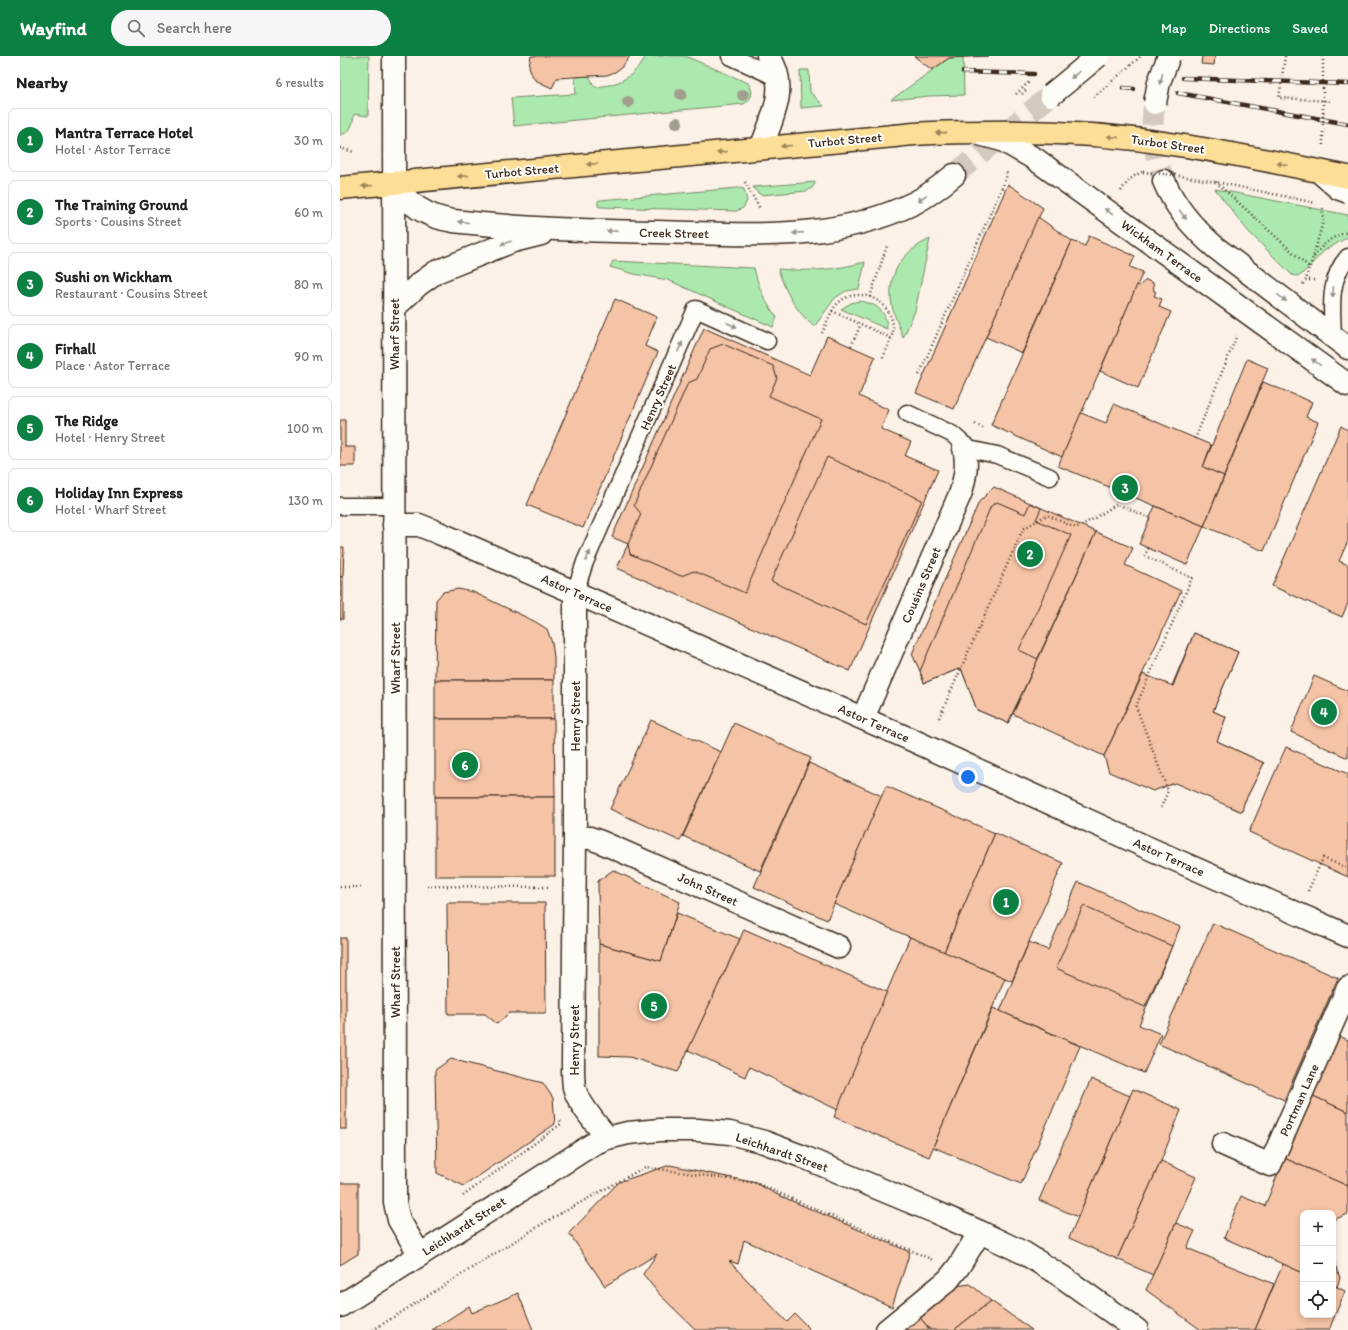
<!DOCTYPE html>
<meta charset="utf-8">
<style>
body{margin:0;font-family:Itim,sans-serif;background:#f6f6f6;color:#202124}
.controls{position:absolute;right:12px;bottom:12px;display:grid;overflow:hidden;border-radius:8px;box-shadow:0 2px 6px #0003}
.controls button{width:36px;height:36px;display:grid;place-items:center;padding:0;border:0;border-bottom:1px solid #e0e0e0;background:#fff;color:#202124;font:20px sans-serif}
.you{position:absolute;left:628px;top:721px;width:14px;height:14px;margin:-10px;border:3px solid #fff;border-radius:50%;background:#1a73e8;box-shadow:0 0 0 6px #1a73e833}
.badge{display:grid;place-items:center;width:26px;height:26px;border-radius:50%;background:#0b8043;color:#fff;font-size:13px;font-weight:700}
.pin{position:absolute;translate:-50% -50%;border:2px solid #fff;box-shadow:0 1px 4px #0006}
.list{margin:0;padding:0;list-style:none}
h2{display:flex;justify-content:space-between;align-items:center;height:52px;margin:0;padding:0 16px;font-size:17px}
h2 small{font-size:13px;font-weight:400;color:#757577}
.list li{display:grid;grid-template-columns:26px 1fr auto;gap:12px;align-items:center;box-sizing:border-box;height:64px;margin:0 8px 8px;padding:0 8px;border:1px solid #e0e0e0;border-radius:8px}
.list b{display:block;font-size:15px;white-space:nowrap}
.list p{margin:0;font-size:13px;white-space:nowrap;color:#757577}
.list em{font-size:13px;font-style:normal;color:#757577}
.icon{flex:none;width:22px;height:22px;fill:none;stroke:currentColor;stroke-width:2;stroke-linecap:round;stroke-linejoin:round}
.map{position:relative;flex:none;width:1008px;height:1274px;overflow:hidden}
header{display:flex;align-items:center;gap:24px;box-sizing:border-box;height:56px;padding:0 20px;background:#0b8043;color:#fff}
header strong{font-size:19px}
nav{display:flex;gap:22px;margin-inline-start:auto;font-size:14px}
.search{width:280px;height:36px;background:#f6f6f6;display:flex;align-items:center;gap:10px;box-sizing:border-box;padding:0 14px;border-radius:22px;color:#757577;font-size:15px}
main{display:flex}
aside{flex:1;background:#fff}
.map>svg:first-child{display:block}
.green{fill:#ace9af;stroke:#748a66}
.building{fill:#f5c3a5;stroke:#3b2a1e}
.lines{fill:none;stroke-linecap:round;stroke-linejoin:round}
.tertiary-tunnel{stroke:#d5c9bf;stroke-width:22;stroke-dasharray:22 11;stroke-linecap:butt}
.secondary-tunnel{stroke:#d5c9bf;stroke-width:22;stroke-dasharray:22 11;stroke-linecap:butt}
.service-casing{stroke:#3b2a1e;stroke-width:19}
.minor-casing{stroke:#3b2a1e;stroke-width:25}
.tertiary-casing{stroke:#3b2a1e;stroke-width:25}
.secondary-casing{stroke:#3b2a1e;stroke-width:25}
.primary-casing{stroke:#3b2a1e;stroke-width:25}
.path{stroke:#3b2a1e;stroke-width:2.5;stroke-dasharray:1 3;stroke-linecap:butt}
.service{stroke:#fdfcf7;stroke-width:16}
.minor{stroke:#fdfcf7;stroke-width:22}
.tertiary{stroke:#fdfcf7;stroke-width:22}
.secondary{stroke:#fdfcf7;stroke-width:22}
.primary{stroke:#fcde96;stroke-width:22}
.rail-casing{stroke:#3b2a1e;stroke-width:4.5}
.rail{stroke:#fdfcf7;stroke-width:3;stroke-dasharray:9;stroke-linecap:butt}
.service-bridge-casing{stroke:#3b2a1e;stroke-width:19;stroke-linecap:butt}
.tertiary-bridge-casing{stroke:#3b2a1e;stroke-width:25;stroke-linecap:butt}
.secondary-bridge-casing{stroke:#3b2a1e;stroke-width:25;stroke-linecap:butt}
.primary-bridge-casing{stroke:#3b2a1e;stroke-width:25;stroke-linecap:butt}
.path-bridge{stroke:#3b2a1e;stroke-width:2.5;stroke-dasharray:1 3;stroke-linecap:butt}
.service-bridge{stroke:#fdfcf7;stroke-width:16}
.tertiary-bridge{stroke:#fdfcf7;stroke-width:22}
.secondary-bridge{stroke:#fdfcf7;stroke-width:22}
.primary-bridge{stroke:#fcde96;stroke-width:22}
.tree{fill:#a19e8c}
.oneway{fill:#9c938a}
.oneway2{fill:#9c845a}
.labels{text-anchor:middle;dominant-baseline:central;stroke-width:4;stroke-linejoin:round;paint-order:stroke}
.street-label{font-size:13px;fill:#3b2a1e;stroke:#fdfcf7}
</style>
<header>
<strong>Wayfind</strong>
<div class="search"><svg class="icon" aria-label="search" viewBox="0 0 24 24"><circle cx="10" cy="10" r="6"/><path d="M15 15l6 6"/></svg>Search here</div>
<nav><a>Map</a><a>Directions</a><a>Saved</a></nav>
</header>
<main>
<aside>
<h2>Nearby<small>6 results</small></h2>
<ul class="list">
<li><span class="badge">1</span><div><b>Mantra Terrace Hotel</b><p>Hotel · Astor Terrace</p></div><em>30 m</em></li>
<li><span class="badge">2</span><div><b>The Training Ground</b><p>Sports · Cousins Street</p></div><em>60 m</em></li>
<li><span class="badge">3</span><div><b>Sushi on Wickham</b><p>Restaurant · Cousins Street</p></div><em>80 m</em></li>
<li><span class="badge">4</span><div><b>Firhall</b><p>Place · Astor Terrace</p></div><em>90 m</em></li>
<li><span class="badge">5</span><div><b>The Ridge</b><p>Hotel · Henry Street</p></div><em>100 m</em></li>
<li><span class="badge">6</span><div><b>Holiday Inn Express</b><p>Hotel · Wharf Street</p></div><em>130 m</em></li>
</ul>
</aside>
<div class="map">
<svg width="1008" height="1274" viewBox="0 0 1008 1274">
<rect width="100%" height="100%" fill="#fbf1e7"/>
<filter id="ink" filterUnits="userSpaceOnUse"><feTurbulence type="fractalNoise" baseFrequency=".025" numOctaves="2"/><feDisplacementMap in="SourceGraphic" scale="8" xChannelSelector="R" yChannelSelector="G"/><feConvolveMatrix kernelMatrix="1 2 1 2 8 2 1 2 1" color-interpolation-filters="sRGB"/></filter>
<g filter="url(#ink)">
<!-- green -->
<g class="green">
<path d="M0 0H29L28 60 14 58C13 68 11 77 0 79Z"/>
<path d="M306 0H345L408 27C414 36 413 42 404 48L174 70 171 42 236 38 235 21 249 20 255 31C279 29 294 21 306 0Z"/>
<polygon points="623,1 624,39 589,40 551,44 609,2"/>
<polygon points="460,14 469,14 470,36 484,50 461,52"/>
<polygon points="476,126 472,132 467,135 421,139 417,136 413,131"/>
<polygon points="398,132 404,133 407,145 403,152 396,155 260,151 258,150 258,145 260,144"/>
<polygon points="875,133 1008,159 1008,181 985,194 961,219 956,220 952,219 908,175"/>
<path d="M590 183 575 255 563 282C560 272 554 260 552 250 546 218 562 196 590 183Z"/>
<path d="M273 205 414 212C419 233 424 245 437 261L433 271 328 224 294 218 270 211Z"/>
<path d="M525 206 519 233 506 235 495 242 474 271C455 253 446 238 438 213 469 216 495 214 525 206Z"/>
<path d="M519 245C536 247 547 255 547 273L501 253 511 247Z"/>
</g>
<!-- building -->
<g class="building">
<polygon points="191,0 290,0 282,11 275,16 267,19 217,22 212,32 195,24 191,17 189,10"/>
<polygon points="574,0 649,0 609,2 592,14"/>
<polygon points="862,0 875,0 874,9 861,8"/>
<polygon points="668,128 703,152 614,353 576,337"/>
<polygon points="698,161 732,185 682,297 646,281"/>
<polygon points="749,180 795,200 790,211 803,216 722,401 651,369 732,185 745,190"/>
<polygon points="806,224 813,227 814,235 816,236 814,240 822,243 819,251 831,256 798,332 760,315 797,229 799,230"/>
<polygon points="275,243 317,261 305,290 318,296 243,472 187,449"/>
<polygon points="364,272 470,319 487,280 535,301 519,340 549,354 541,373 571,386 565,400 598,414 510,615 277,512 288,488 272,481"/>
<polygon points="383,288 433,310 437,322 429,340 481,363 405,537 354,515 341,520 290,498 288,488 301,458 294,449 348,327 357,323 370,293"/>
<polygon points="907,303 928,312 884,420 863,411"/>
<polygon points="923,326 972,346 966,361 978,366 924,495 864,470"/>
<polygon points="774,348 871,389 863,411 884,420 864,470 718,410 741,357 766,367"/>
<polygon points="0,364 5,364 5,391 15,391 15,410 0,410"/>
<polygon points="1001,370 1008,374 1008,485 999,505 1008,509 1008,547 1002,561 932,530"/>
<polygon points="487,401 582,444 526,568 431,525"/>
<polygon points="654,431 756,476 668,667 637,654 621,612 584,627 580,615 572,598 639,446"/>
<polygon points="657,446 685,458 690,447 701,452 696,464 731,479 679,594 698,603 668,667 637,654 621,612 584,627 580,615 651,450"/>
<polygon points="815,450 864,470 847,509 799,488"/>
<polygon points="756,476 793,492 785,509 841,535 764,700 673,658"/>
<polygon points="0,491 4,491 3,521 0,521"/>
<rect x="0" y="521" width="3" height="42"/>
<polygon points="118,533 133,536 194,565 207,573 212,587 214,601 214,624 95,624 96,544 103,536"/>
<polygon points="854,577 898,596 873,655 886,661 877,685 924,707 904,747 835,716 815,670"/>
<polygon points="854,577 898,596 873,655 886,661 877,685 924,707 904,747 902,756 835,727 813,735 769,716 764,700 803,618 833,630"/>
<polygon points="974,620 1008,635 1008,702 951,676"/>
<rect x="95" y="624" width="119" height="39"/>
<polygon points="95,663 214,663 215,741 95,741"/>
<polygon points="311,664 381,696 340,785 270,753"/>
<polygon points="394,667 471,702 420,815 343,780"/>
<polygon points="946,691 1008,718 1008,821 909,776"/>
<polygon points="469,707 542,740 487,864 414,831"/>
<polygon points="546,730 655,777 604,896 494,848"/>
<rect x="95" y="741" width="120" height="79"/>
<polygon points="655,777 723,807 672,925 604,896"/>
<polygon points="273,814 340,846 321,905 259,888 258,825"/>
<polygon points="738,826 840,871 799,969 821,978 804,1017 660,955 689,886 708,894"/>
<polygon points="107,847 205,847 206,957 169,957 157,968 145,958 108,958"/>
<polygon points="743,850 832,890 805,951 716,912"/>
<polygon points="337,857 400,883 338,1016 289,1001 259,1000 259,888 321,905"/>
<polygon points="873,867 998,922 944,1044 819,988"/>
<polygon points="404,873 547,936 498,1054 409,1011 405,1021 348,994 400,883"/>
<polygon points="570,881 665,922 589,1101 494,1061"/>
<rect x="0" y="882" width="6" height="191"/>
<polygon points="653,952 740,990 681,1128 593,1091"/>
<polygon points="997,979 1008,984 1008,1056 971,1039"/>
<polygon points="111,1003 203,1027 213,1042 215,1068 124,1130 97,1117 95,1014"/>
<polygon points="751,1023 790,1040 738,1161 699,1144"/>
<polygon points="793,1033 841,1054 821,1105 777,1203 729,1182"/>
<polygon points="971,1039 1008,1056 1008,1130 944,1102"/>
<polygon points="944,1102 1008,1130 1008,1158 993,1164 993,1157 963,1157 963,1217 884,1182 901,1140 925,1150"/>
<polygon points="821,1105 856,1121 813,1219 777,1203"/>
<polygon points="330,1109 416,1127 436,1138 570,1196 552,1251 404,1184 398,1208 389,1205 447,1266 455,1258 469,1272 467,1274 356,1274 319,1238 303,1218 317,1198 265,1230 229,1177 279,1126"/>
<polygon points="0,1127 18,1127 18,1198 0,1209"/>
<polygon points="836,1167 855,1175 847,1192 934,1228 915,1274 861,1274 806,1234"/>
<polygon points="993,1203 1000,1222 997,1231 993,1229"/>
<polygon points="943,1208 963,1217 963,1259 993,1259 993,1229 1005,1235 989,1274 915,1274"/>
<polygon points="630,1228 651,1245 614,1274 590,1274 578,1259 609,1231"/>
<polygon points="178,1237 193,1274 92,1274 129,1250 132,1257"/>
<polygon points="651,1245 692,1274 614,1274"/>
<polygon points="578,1259 590,1274 559,1274"/>
</g>
<g class="lines">
<!-- tertiary-tunnel -->
<path class="tertiary-tunnel" d="M815 47C809 73 815 100 824 125"/>
<!-- secondary-tunnel -->
<polyline class="secondary-tunnel" points="614,119 711,39"/>
<!-- service casing -->
<g class="service-casing">
<g id="service">
<polyline points="390,0 427,17 432,20 438,27"/>
<path d="M993 280C992 252 988 223 1008 201"/>
<polyline points="567,357 612,378 621,386 624,392 657,399 710,421"/>
<polyline points="0,450 54,450"/>
<polyline points="235,536 245,506 356,253 427,285"/>
</g>
</g>
<!-- minor casing -->
<g class="minor-casing">
<g id="minor">
<path d="M421 92C432 63 450 28 428 0"/>
<polyline points="54,469 79,469 99,477 572,684 804,790 1008,880"/>
<path d="M235 536V781L233 1009C233 1016 233 1024 234 1031 238 1048 257 1068 267 1082"/>
<path d="M523 662 621 436C625 421 628 408 624 392"/>
<polyline points="235,781 250,782 261,786 499,891"/>
<polyline points="883,1088 930,1109 1008,932"/>
<polyline points="547,1274 608,1224 619,1210 640,1176"/>
</g>
</g>
<!-- tertiary casing -->
<g class="tertiary-casing">
<g id="tertiary">
<polyline points="695,103 1008,329"/>
<path d="M824 125C835 152 854 173 876 192L1008 292"/>
</g>
</g>
<!-- secondary casing -->
<g class="secondary-casing">
<g id="secondary">
<polyline points="54,0 55,1147 59,1164 80,1199"/>
<path d="M54 127C68 150 88 161 113 165 181 173 250 175 319 176 407 178 492 187 574 147 588 140 602 129 614 119"/>
<polyline points="54,252 78,229 96,216 173,185 201,178"/>
<polyline points="0,1250 253,1088 267,1082 288,1077 320,1074 358,1074 390,1077 424,1086 461,1100 595,1156 640,1176 684,1197 721,1220 797,1274"/>
</g>
</g>
<!-- primary casing -->
<g class="primary-casing">
<polyline id="primary" points="0,132 554,80"/>
</g>
<!-- path -->
<g class="path">
<polyline points="945,0 939,42 992,45"/>
<polyline points="0,92 14,96"/>
<polyline points="405,126 420,153"/>
<polyline points="876,126 969,211 966,224"/>
<path d="M781 135C787 126 792 120 802 116"/>
<path d="M974 201C982 188 993 180 1008 176"/>
<polyline points="970,211 983,166 983,152"/>
<polyline points="963,228 966,224 974,224"/>
<polyline points="530,241 547,190"/>
<polyline points="492,255 551,282"/>
<path d="M482 277C487 267 490 255 498 247 519 228 552 245 553 271 553 282 547 293 542 303"/>
<polyline points="511,290 521,268"/>
<polyline points="579,319 666,122 667,115"/>
<polyline points="635,368 645,373"/>
<polyline points="855,383 897,279"/>
<polyline points="808,492 805,500 852,522 796,650 828,735 820,754"/>
<polyline points="599,662 683,473 707,459 736,472 755,462 777,448 810,462"/>
<polyline points="87,830 211,831"/>
<polyline points="0,831 23,831"/>
<polyline points="968,835 983,802 1008,812"/>
<polyline points="123,1140 221,1068 220,1062"/>
<polyline points="33,1274 207,1165 305,1111 416,1127 593,1204"/>
</g>
<!-- service -->
<use href="#service" class="service"/>
<!-- minor -->
<use href="#minor" class="minor"/>
<!-- tertiary -->
<use href="#tertiary" class="tertiary"/>
<!-- secondary -->
<use href="#secondary" class="secondary"/>
<!-- primary -->
<use href="#primary" class="primary"/>
<!-- rail casing -->
<g class="rail-casing">
<g id="rail">
<polyline points="623,16 694,18"/>
<polyline points="843,22 1008,28"/>
<polyline points="783,32 794,33"/>
<polyline points="838,37 1008,68"/>
</g>
</g>
<!-- rail -->
<use href="#rail" class="rail"/>
<!-- service-bridge casing -->
<g class="service-bridge-casing">
<polyline id="service-bridge" points="974,115 997,135 1008,139"/>
</g>
<!-- tertiary-bridge casing -->
<g class="tertiary-bridge-casing">
<g id="tertiary-bridge">
<polyline points="815,47 819,26 829,0"/>
<polyline points="639,78 662,84 695,103"/>
</g>
</g>
<!-- secondary-bridge casing -->
<g class="secondary-bridge-casing">
<polyline id="secondary-bridge" points="711,39 758,0"/>
</g>
<!-- primary-bridge casing -->
<g class="primary-bridge-casing">
<path id="primary-bridge" d="M554 80C585 76 617 76 648 76 712 75 775 79 838 89 895 97 952 110 1008 121"/>
</g>
<!-- path-bridge -->
<g class="path-bridge">
<polyline points="983,0 983,91"/>
<polyline points="676,38 689,26"/>
<polyline points="682,38 687,33"/>
<polyline points="754,41 801,0"/>
<polyline points="803,116 834,119 876,126 976,147"/>
</g>
<!-- service-bridge -->
<use href="#service-bridge" class="service-bridge"/>
<!-- tertiary-bridge -->
<use href="#tertiary-bridge" class="tertiary-bridge"/>
<!-- secondary-bridge -->
<use href="#secondary-bridge" class="secondary-bridge"/>
<!-- primary-bridge -->
<use href="#primary-bridge" class="primary-bridge"/>
</g>
<!-- trees -->
<g class="tree">
<circle cx="341" cy="38" r="6"/>
<circle cx="403" cy="39" r="6"/>
<circle cx="288" cy="46" r="6"/>
<circle cx="337" cy="67" r="6"/>
</g>
<!-- one-way arrows -->
<defs><path id="oneway-solid" d="M-6-.8H1V-3.2L6.5 0L1 3.2V.8H-6Z"/></defs>
<g class="oneway">
<use href="#oneway-solid" transform="translate(735 19) rotate(140)"/>
<use href="#oneway-solid" transform="translate(821 23) rotate(107)"/>
<use href="#oneway-solid" transform="translate(582 142) rotate(145)"/>
<use href="#oneway-solid" transform="translate(769 156) rotate(-143)"/>
<use href="#oneway-solid" transform="translate(843 159) rotate(53)"/>
<use href="#oneway-solid" transform="translate(123 166) rotate(-175)"/>
<use href="#oneway-solid" transform="translate(272 175) rotate(-179)"/>
<use href="#oneway-solid" transform="translate(458 177) rotate(176)"/>
<use href="#oneway-solid" transform="translate(166 187) rotate(160)"/>
<use href="#oneway-solid" transform="translate(993 236) rotate(95)"/>
<use href="#oneway-solid" transform="translate(942 242) rotate(37)"/>
<use href="#oneway-solid" transform="translate(392 269) rotate(24)"/>
<use href="#oneway-solid" transform="translate(340 291) rotate(-66)"/>
<use href="#oneway-solid" transform="translate(976 306) rotate(-144)"/>
<use href="#oneway-solid" transform="translate(248 500) rotate(-66)"/>
</g>
<g class="oneway2">
<use href="#oneway-solid" transform="translate(601 77) rotate(177)"/>
<use href="#oneway-solid" transform="translate(773 81) rotate(-174)"/>
<use href="#oneway-solid" transform="translate(446 90) rotate(175)"/>
<use href="#oneway-solid" transform="translate(382 96) rotate(175)"/>
<use href="#oneway-solid" transform="translate(252 108) rotate(175)"/>
<use href="#oneway-solid" transform="translate(942 108) rotate(-168)"/>
<use href="#oneway-solid" transform="translate(123 120) rotate(174)"/>
<use href="#oneway-solid" transform="translate(27 130) rotate(175)"/>
</g>
</g>
<g class="labels">
<!-- street labels -->
<g class="street-label">
<text transform="translate(505 84) rotate(-5)">Turbot Street</text>
<text transform="translate(828 88) rotate(8)">Turbot Street</text>
<text transform="translate(182 115) rotate(-5)">Turbot Street</text>
<text transform="translate(334 177) rotate(1)">Creek Street</text>
<text transform="translate(822 195) rotate(36)">Wickham Terrace</text>
<text transform="translate(54 278) rotate(-90)">Wharf Street</text>
<text transform="translate(318 341) rotate(-66)">Henry Street</text>
<text transform="translate(581 529) rotate(-67)">Cousins Street</text>
<text transform="translate(237 537) rotate(24)">Astor Terrace</text>
<text transform="translate(55 602) rotate(-90)">Wharf Street</text>
<text transform="translate(235 660) rotate(-90)">Henry Street</text>
<text transform="translate(534 667) rotate(24)">Astor Terrace</text>
<text transform="translate(829 801) rotate(24)">Astor Terrace</text>
<text transform="translate(368 833) rotate(24)">John Street</text>
<text transform="translate(55 926) rotate(-90)">Wharf Street</text>
<text transform="translate(234 984) rotate(-90)">Henry Street</text>
<text transform="translate(959 1044) rotate(-66)">Portman Lane</text>
<text transform="translate(442 1096) rotate(19)">Leichhardt Street</text>
<text transform="translate(124 1170) rotate(-33)">Leichhardt Street</text>
</g>
</g>
</svg>
<div class="controls">
<button>+</button>
<button>−</button>
<button><svg class="icon" aria-label="locate" viewBox="0 0 24 24"><circle cx="12" cy="12" r="6"/><path d="M12 2v4M12 18v4M2 12h4M18 12h4"/></svg></button>
</div>
<div class="you"></div>
<div class="pin badge" style="left:666px;top:846px">1</div>
<div class="pin badge" style="left:690px;top:498px">2</div>
<div class="pin badge" style="left:785px;top:432px">3</div>
<div class="pin badge" style="left:984px;top:656px">4</div>
<div class="pin badge" style="left:314px;top:950px">5</div>
<div class="pin badge" style="left:125px;top:709px">6</div>
</div>
</main>
